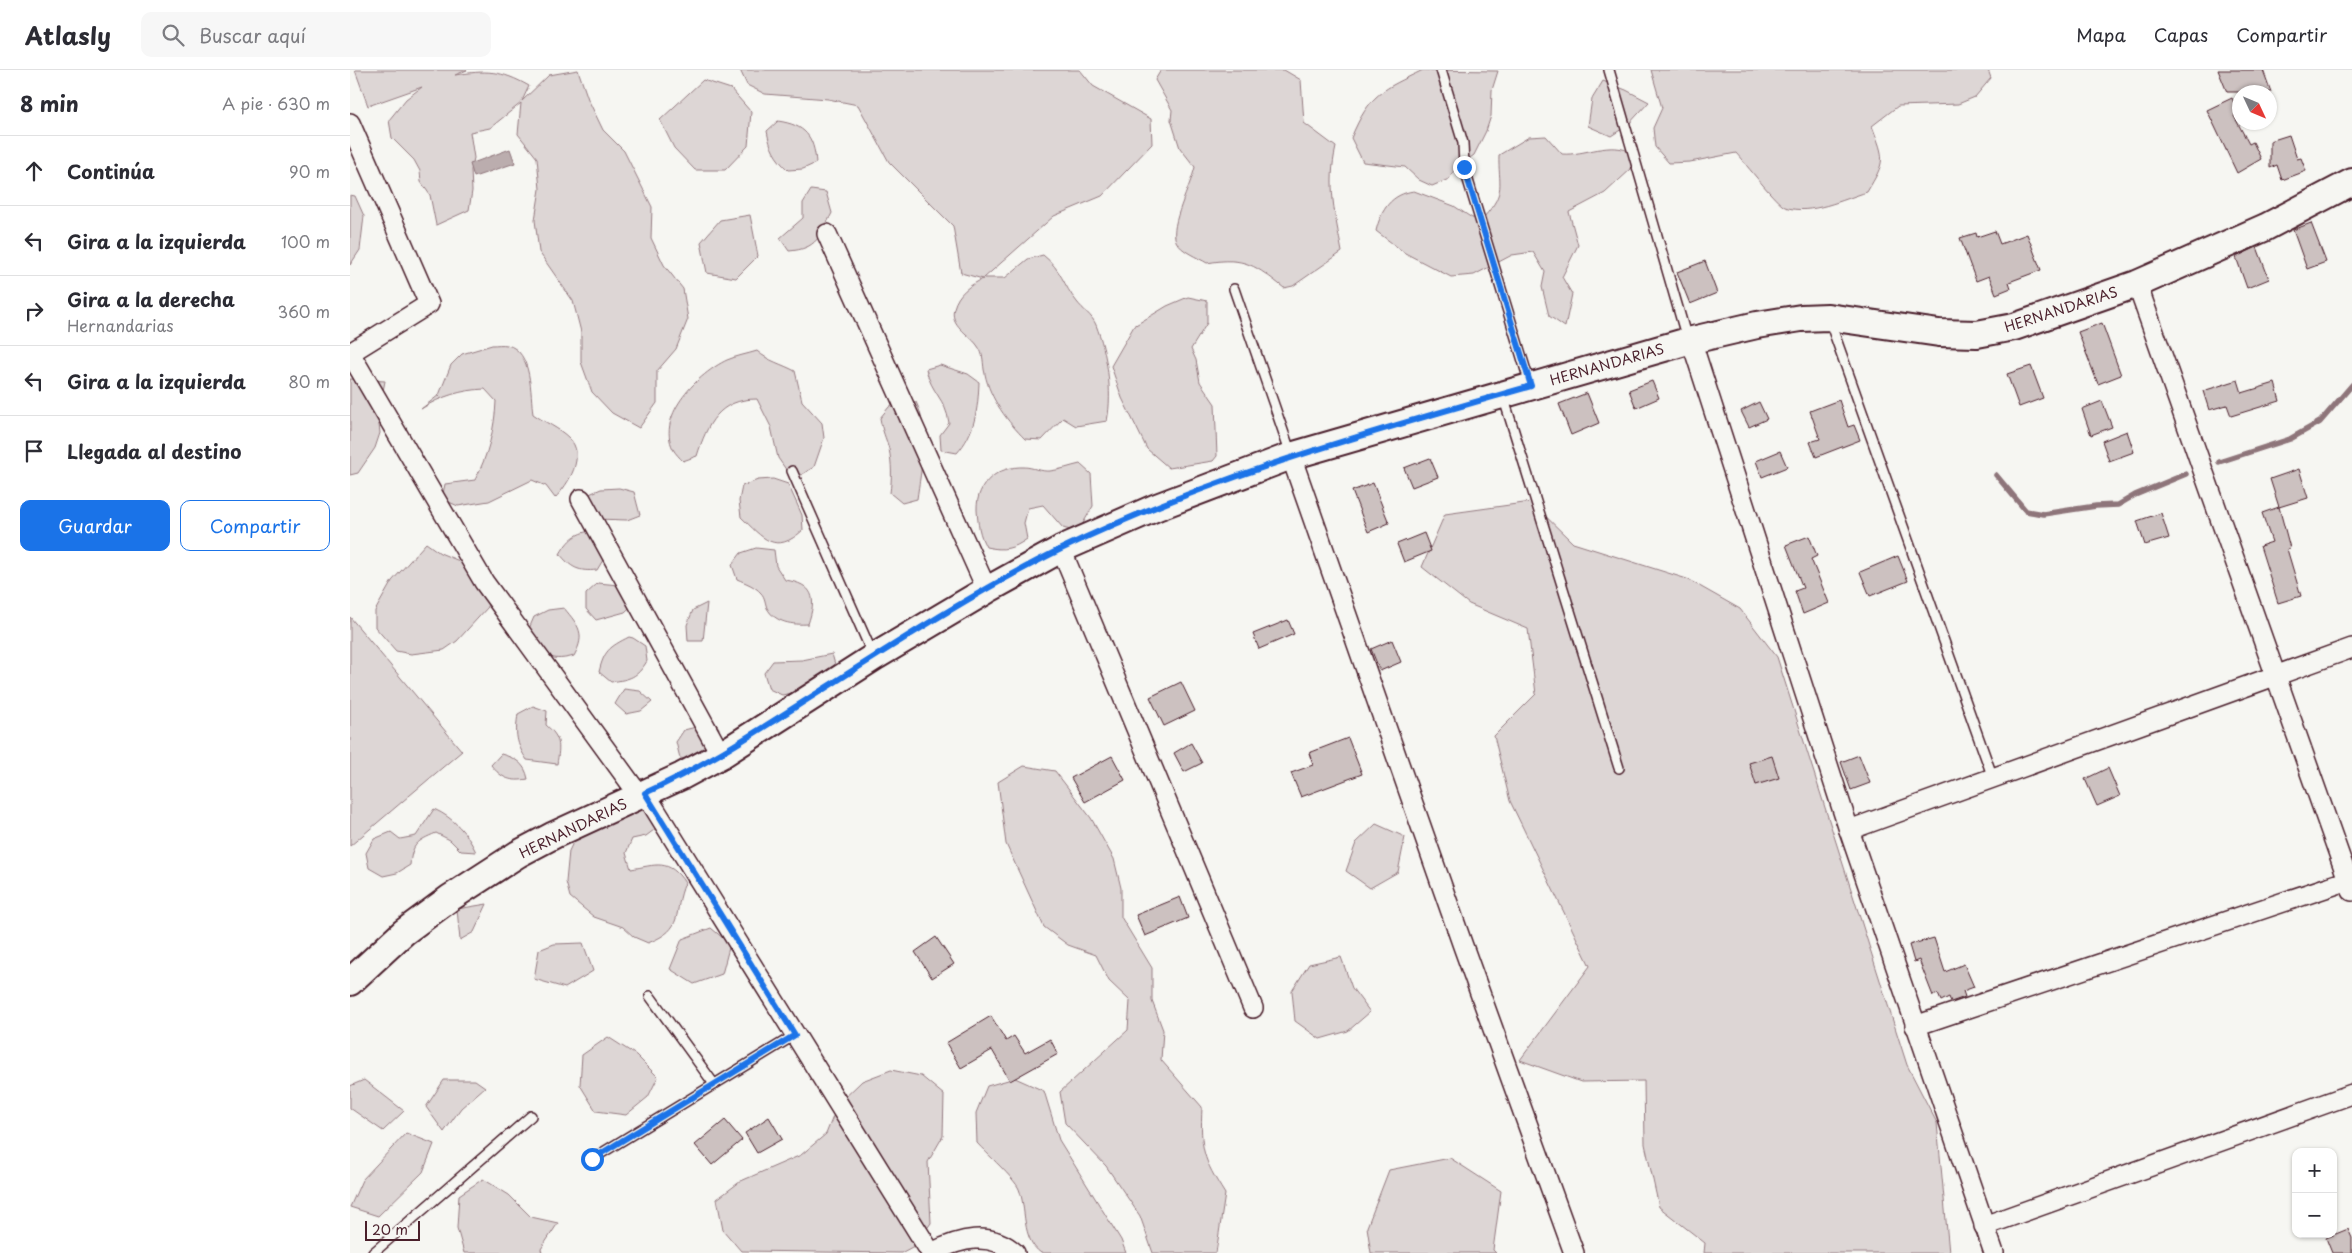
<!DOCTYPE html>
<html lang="es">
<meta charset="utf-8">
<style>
body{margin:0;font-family:"Playpen Sans",sans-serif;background:#f7f7f7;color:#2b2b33}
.controls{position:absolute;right:15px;bottom:15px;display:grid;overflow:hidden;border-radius:10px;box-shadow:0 1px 4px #0004}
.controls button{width:45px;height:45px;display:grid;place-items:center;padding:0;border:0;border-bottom:1px solid #e1e1e2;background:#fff;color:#2b2b33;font:25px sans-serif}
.compass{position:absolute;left:1882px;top:15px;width:45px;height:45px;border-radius:50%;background:#fff;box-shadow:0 1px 4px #0004;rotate:134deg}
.scale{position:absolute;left:15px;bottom:12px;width:55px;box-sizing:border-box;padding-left:5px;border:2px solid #4a1f2b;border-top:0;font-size:14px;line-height:18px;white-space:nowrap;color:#4a1f2b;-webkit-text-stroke:4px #f6f6f2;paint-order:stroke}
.stop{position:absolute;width:15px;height:15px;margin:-11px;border:4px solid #1a73e8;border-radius:50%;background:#fff}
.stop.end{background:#1a73e8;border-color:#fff;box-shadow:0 1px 5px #0008}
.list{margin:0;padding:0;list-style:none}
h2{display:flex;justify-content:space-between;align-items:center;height:65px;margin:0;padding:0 20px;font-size:21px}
h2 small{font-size:16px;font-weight:400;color:#7c7c81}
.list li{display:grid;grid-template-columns:32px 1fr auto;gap:15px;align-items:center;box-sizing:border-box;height:70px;padding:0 20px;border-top:1px solid #e1e1e2}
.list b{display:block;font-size:19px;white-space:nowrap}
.list p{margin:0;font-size:16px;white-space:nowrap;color:#7c7c81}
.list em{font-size:16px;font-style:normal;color:#7c7c81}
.actions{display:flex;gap:10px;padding:15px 20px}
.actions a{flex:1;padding:11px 0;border:1px solid #1a73e8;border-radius:10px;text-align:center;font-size:18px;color:#1a73e8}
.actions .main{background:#1a73e8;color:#fff}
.icon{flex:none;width:28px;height:28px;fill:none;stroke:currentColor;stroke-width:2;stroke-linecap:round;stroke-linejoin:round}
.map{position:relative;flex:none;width:2002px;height:1183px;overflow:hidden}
header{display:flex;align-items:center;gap:30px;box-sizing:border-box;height:70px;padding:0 25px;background:#fff;border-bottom:1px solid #e1e1e2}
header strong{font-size:24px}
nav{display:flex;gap:28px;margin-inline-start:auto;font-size:18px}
.search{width:350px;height:45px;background:#f7f7f7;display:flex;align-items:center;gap:12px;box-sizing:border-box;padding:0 18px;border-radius:10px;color:#7c7c81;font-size:19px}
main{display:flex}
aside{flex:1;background:#fff}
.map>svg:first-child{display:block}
.green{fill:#ddd6d5;stroke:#947a80}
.water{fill:#bbadae;stroke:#8e747a}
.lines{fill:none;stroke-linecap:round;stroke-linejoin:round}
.stream{stroke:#8e747a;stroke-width:5.5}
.building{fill:#ccc1c0;stroke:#4a1f2b}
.lane-casing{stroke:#4a1f2b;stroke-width:12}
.street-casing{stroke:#4a1f2b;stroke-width:22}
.secondary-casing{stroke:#4a1f2b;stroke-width:30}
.lane{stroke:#f6f6f2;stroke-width:9}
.street{stroke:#f6f6f2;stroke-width:19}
.secondary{stroke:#f6f6f2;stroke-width:26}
.route{stroke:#1a73e8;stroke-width:6}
.labels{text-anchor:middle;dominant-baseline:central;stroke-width:4;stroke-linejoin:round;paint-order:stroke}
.street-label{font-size:14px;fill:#4a1f2b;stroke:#f6f6f2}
</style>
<header>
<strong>Atlasly</strong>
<div class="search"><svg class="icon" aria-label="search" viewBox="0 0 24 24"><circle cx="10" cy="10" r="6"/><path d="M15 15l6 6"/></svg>Buscar aquí</div>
<nav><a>Mapa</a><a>Capas</a><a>Compartir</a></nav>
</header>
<main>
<aside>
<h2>8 min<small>A pie · 630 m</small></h2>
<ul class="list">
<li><svg class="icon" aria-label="ahead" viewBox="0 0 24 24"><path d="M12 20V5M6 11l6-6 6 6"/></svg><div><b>Continúa</b></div><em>90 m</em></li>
<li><svg class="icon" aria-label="left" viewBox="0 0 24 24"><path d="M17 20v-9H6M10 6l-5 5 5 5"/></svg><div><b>Gira a la izquierda</b></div><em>100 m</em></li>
<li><svg class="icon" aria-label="right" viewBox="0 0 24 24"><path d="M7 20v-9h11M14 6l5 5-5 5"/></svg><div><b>Gira a la derecha</b><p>Hernandarias</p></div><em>360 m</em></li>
<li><svg class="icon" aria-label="left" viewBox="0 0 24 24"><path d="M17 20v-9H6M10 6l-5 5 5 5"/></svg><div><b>Gira a la izquierda</b></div><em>80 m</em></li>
<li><svg class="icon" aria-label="arrive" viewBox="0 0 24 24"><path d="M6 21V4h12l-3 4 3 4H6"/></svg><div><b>Llegada al destino</b></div></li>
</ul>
<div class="actions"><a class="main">Guardar</a><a>Compartir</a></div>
</aside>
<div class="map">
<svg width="2002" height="1183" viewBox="0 0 2002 1183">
<rect width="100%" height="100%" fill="#f6f6f2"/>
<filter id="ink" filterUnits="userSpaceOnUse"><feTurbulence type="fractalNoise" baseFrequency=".02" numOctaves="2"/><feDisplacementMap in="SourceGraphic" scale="10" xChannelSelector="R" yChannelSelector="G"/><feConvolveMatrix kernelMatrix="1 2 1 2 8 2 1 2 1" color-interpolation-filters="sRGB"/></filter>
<g filter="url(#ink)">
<!-- green -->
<g class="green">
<path d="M5 0H117L105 5C136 0 151 0 179 16L172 31 199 5 228 0 238 29 253 60 274 81 302 137 301 168 314 195 333 219 338 249 326 279 307 301V333L289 358 262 343 242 322 231 292V262L223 231 189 182 185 150 190 119 187 88 168 64 171 33 140 58 120 62 124 88 121 100 122 121 119 140 86 155 80 125 71 112 70 101 64 90 42 68 39 50 56 29 72 17 18 36Z"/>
<path d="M390 0H730L743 16 801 49 802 74 752 126 704 146 634 208H655L678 189 693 185C712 200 713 215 727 232 733 240 742 245 746 255 757 283 763 322 757 351L726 356 713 348 692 370 675 369C658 352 640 329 635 304 632 293 635 285 627 275 619 264 599 255 604 238 608 223 620 215 633 209L611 203 603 156 539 92 508 35 478 29 415 24 397 15Z"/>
<path d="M811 0H934L951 10 954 53 986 77C977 116 985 144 992 182L943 216 934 218C906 196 895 186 857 193 849 188 830 181 826 171 819 156 841 115 845 97L830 78 821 50 822 40 805 10Z"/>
<path d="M1073 0 1148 1 1142 20 1141 46 1136 61 1124 85 1105 99 1099 109 1082 116 1069 110 1055 97 1013 92 1001 68C1020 23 1032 20 1073 0Z"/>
<path d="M1301 0H1638L1641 8 1625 27 1608 34 1548 36 1522 56C1535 90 1536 90 1517 122 1494 129 1460 146 1435 137 1427 134 1395 93 1386 83L1340 92 1319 93 1305 77 1303 58 1312 38Z"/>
<polygon points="353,10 381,19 401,42 398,76 375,100 345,100 324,78 310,50"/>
<polygon points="1253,11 1276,20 1299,32 1278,55 1261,66 1238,56 1242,29"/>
<path d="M428 51C455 55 464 66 466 93L453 99 438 100C425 88 420 78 417 61Z"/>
<path d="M1196 66 1212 84C1234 86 1262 70 1282 83L1281 99 1255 123 1219 142 1228 175 1212 207 1222 224 1215 257 1199 246 1192 217 1195 202 1183 182 1162 185 1124 205 1101 207 1055 183 1026 161C1031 140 1041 124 1064 121L1104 136 1122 148 1134 147C1157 121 1148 115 1149 85L1179 67Z"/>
<path d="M461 120 476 122 482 143C470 166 467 179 439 181L430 168 453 148V133Z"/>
<polygon points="0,125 5,126 14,146 10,180 0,195"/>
<polygon points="400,145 408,186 386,208 357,203 351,172 370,150"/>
<polygon points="838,227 857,231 857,253 841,279 846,290 850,312 865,334 867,386 863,391 819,398 797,379 772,328 761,296 784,256 817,236"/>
<path d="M142 275C146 275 153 274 157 275 183 281 180 324 183 344 194 352 209 358 219 368 237 385 218 415 205 428L196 416 182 410 139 431 108 436 92 429 95 414 125 410C138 385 145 358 146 331L135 319C112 320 91 326 71 339L89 325 101 295 112 284Z"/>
<path d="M407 281C418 291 432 294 445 301L452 331 472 353 474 368 464 397 451 405 437 401 428 388 421 357 407 329C369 329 357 354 347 386L333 391C330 388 325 383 323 379 306 345 349 303 377 290 386 286 398 284 407 281Z"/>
<path d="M590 295 618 304 629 312C628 339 625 363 607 383L591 380 590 365 599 353C596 329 581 323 576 299Z"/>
<polygon points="0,309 35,311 28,347 30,363 25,378 8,403 0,405"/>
<path d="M552 328 566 332C580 360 571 399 567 429L552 433 540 423C542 408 542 394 539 379 536 368 532 361 530 348L539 337Z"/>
<path d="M730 394 741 404 743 436 728 462 713 458 693 435 678 438 674 453 677 469C663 479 654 481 636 477 629 464 628 454 627 440 626 413 648 396 674 397 682 397 692 402 700 401 710 400 721 396 730 394Z"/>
<path d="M423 409 438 414 452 445 453 460C425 486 413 468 391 447L389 431 392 416 408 410Z"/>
<polygon points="269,418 284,422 290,445 277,450 246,449 237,425 251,419"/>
<polygon points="1181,432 1223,473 1337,509 1390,539 1427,587 1557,995 1587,1053 1599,1183 1354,1183 1355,1173 1309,1137 1295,1074 1294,1011 1231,1012 1170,990 1240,896 1160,731 1144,666 1186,624 1178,559 1119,534 1072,497 1095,444"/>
<path d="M249 459 256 485 247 500C229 502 221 498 210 484 221 465 228 463 249 459Z"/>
<polygon points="76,473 90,483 119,495 135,522 138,537 107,571 94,580 61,584 46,581 25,557 25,541 42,511"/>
<path d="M406 478 424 480 426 496 435 510C464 514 467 528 458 554 443 555 425 553 417 538 415 533 415 527 411 523 405 516 396 513 387 509L382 495 391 483Z"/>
<polygon points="248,513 279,516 290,528 275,542 246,550 236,539 236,524"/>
<polygon points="357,533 353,571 338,571 337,555 343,540"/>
<path d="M214 538C229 556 236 564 224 586 196 594 193 582 178 561L184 547 198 540Z"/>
<polygon points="0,547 112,681 0,776"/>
<path d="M279 567 283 568 295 576 297 591C287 608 280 609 261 612L249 602C254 581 259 577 279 567Z"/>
<polygon points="482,584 486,598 447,622 432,625 419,619 414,603 423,591 452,590"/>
<polygon points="274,619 290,621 302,632 291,641 276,644 265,634"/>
<path d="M183 636 197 641 196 655C211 668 210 675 207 694L177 690C166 674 165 663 168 644Z"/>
<polygon points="360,646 369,658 367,674 344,691 330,688 326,672 334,660 350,656"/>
<path d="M151 684C165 688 175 693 178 709 161 712 152 709 141 695Z"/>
<path d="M674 696 705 701 741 748 764 789 771 818V847L802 898V931L813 960 811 990 852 1037C850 1079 853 1089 875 1124L866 1183H803L790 1146 756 1096 715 1053 710 1022 778 960 780 931 759 911 746 885 718 875 694 857 656 774 648 712Z"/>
<path d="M305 730 308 757 296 766 282 769 276 783 281 799C306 795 319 788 335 813 322 844 336 858 298 873L284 867 273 857 244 847 220 827 216 812 219 781 226 766Z"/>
<path d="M84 739C104 748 117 763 126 782L111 781 100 770 86 763C67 771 62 774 60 795L47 803 33 806 19 798 16 783 24 769 41 762 50 769 66 766Z"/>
<polygon points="1026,754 1055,767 1048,802 1020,818 996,801 1006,773"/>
<polygon points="137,834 124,862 110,870 107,839"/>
<polygon points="361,858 380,874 372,904 344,914 320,899 332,869"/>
<polygon points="233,873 243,901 215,918 184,909 189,880 204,874"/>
<polygon points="991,887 1002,918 1020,942 998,961 970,969 945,951 942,921 959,894"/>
<polygon points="258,967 286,985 308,1007 298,1027 276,1045 246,1041 230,1015 232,985"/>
<polygon points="541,1000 571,1006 594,1025 593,1066 578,1092 581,1153 564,1176 551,1183 391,1181 373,1160 367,1129 391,1111 451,1085 476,1064 488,1034 512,1011"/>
<path d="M665 1008 694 1021 709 1070 771 1170 776 1183H691C671 1169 677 1139 669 1119 665 1109 636 1083 627 1073L626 1043 637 1016Z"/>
<polygon points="14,1010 54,1041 33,1061 0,1038 0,1016"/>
<polygon points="94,1010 125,1010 135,1017 111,1038 94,1062 76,1037"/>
<polygon points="56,1063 84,1074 73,1102 28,1146 0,1137 12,1110"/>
<polygon points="1100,1088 1151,1121 1143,1180 1146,1183 1021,1183 1017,1157 1039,1100"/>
<polygon points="133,1109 159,1125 181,1147 208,1153 191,1179 192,1183 114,1183 107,1158 109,1125"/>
</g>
<!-- water -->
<polygon class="water" points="160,79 165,93 124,107 120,94"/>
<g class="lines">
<!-- stream -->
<g class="stream">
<polyline points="1869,392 1940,369 1970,352 2002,315"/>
<polyline points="1646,405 1676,441 1693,444 1746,436 1768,435 1785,425 1836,404"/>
</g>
</g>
<!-- building -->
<g class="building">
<polygon points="1868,0 1913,0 1921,22 1877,22"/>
<polygon points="1882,28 1889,43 1884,46 1899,74 1903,72 1911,89 1887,103 1857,40"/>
<polygon points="1939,65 1947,89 1951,88 1956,101 1932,110 1927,95 1920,98 1920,71"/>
<polygon points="1961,153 1976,192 1957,199 1943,160"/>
<polygon points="1645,161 1650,174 1677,164 1691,200 1659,212 1661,218 1646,224 1639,206 1626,211 1610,168 1626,163 1627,167"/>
<polygon points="1907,177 1919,209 1897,218 1886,187"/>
<polygon points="1355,191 1367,223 1340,234 1327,202"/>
<polygon points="1752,253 1771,305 1748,314 1728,262"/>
<polygon points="1681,296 1693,328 1669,337 1657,304"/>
<polygon points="1888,310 1892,323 1925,313 1930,331 1881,346 1877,335 1859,340 1853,321"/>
<polygon points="1302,311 1309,328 1286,338 1279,320"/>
<polygon points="1237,323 1249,353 1221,365 1209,334"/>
<polygon points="1489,330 1498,357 1504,355 1510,370 1466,387 1460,372 1470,369 1460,341"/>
<polygon points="1752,331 1762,357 1741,365 1732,339"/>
<polygon points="1409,332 1417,349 1399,357 1391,341"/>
<polygon points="1777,361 1784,382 1759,391 1752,371"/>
<polygon points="1430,381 1437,397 1412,407 1406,391"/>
<polygon points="1080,388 1088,407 1062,417 1054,398"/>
<polygon points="1949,399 1958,428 1929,437 1920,409"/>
<polygon points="1023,413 1039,453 1018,462 1002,421"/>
<polygon points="1929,437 1940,478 1937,479 1951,526 1928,533 1910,476 1922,472 1912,443"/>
<polygon points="1811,443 1819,468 1795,475 1787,451"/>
<polygon points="1074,463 1081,481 1054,492 1047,474"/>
<polygon points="1459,466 1467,486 1461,489 1479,533 1453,544 1445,521 1453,518 1436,475"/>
<polygon points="1548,486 1558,511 1520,526 1510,502"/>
<polygon points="938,550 944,564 909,579 903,564"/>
<polygon points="1042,570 1051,592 1030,601 1021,579"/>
<polygon points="831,612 845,641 814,656 800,627"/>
<polygon points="998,668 1012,704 951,727 941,703 963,695 959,683"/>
<polygon points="841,673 852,693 834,702 824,683"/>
<polygon points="1509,685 1520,713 1501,720 1491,692"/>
<polygon points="762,686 775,710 735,732 721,708"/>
<polygon points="1422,686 1429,708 1406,715 1399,693"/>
<polygon points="1758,698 1770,726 1747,736 1735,709"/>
<polygon points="830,827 838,848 795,866 786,845"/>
<polygon points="586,867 604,894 582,908 565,882"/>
<polygon points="1584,868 1595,902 1614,894 1624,917 1613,921 1615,927 1601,932 1599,927 1591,931 1588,924 1583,926 1569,890 1564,892 1559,875"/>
<polygon points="641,946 656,971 664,966 675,983 700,969 708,984 660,1011 642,980 611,998 596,973"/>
<polygon points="419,1047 432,1069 407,1083 395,1063"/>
<polygon points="375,1050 392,1070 362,1095 345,1075"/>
<polygon points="1998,1159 2002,1168 2002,1183 1982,1183 1976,1168"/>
</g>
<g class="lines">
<!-- lane casing -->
<g class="lane-casing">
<g id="lane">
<polyline points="1091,0 1113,73 1114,97 1180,314"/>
<polyline points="1259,0 1337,269"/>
<polyline points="884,219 941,384"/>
<polyline points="1480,252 1643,708"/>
<polyline points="1153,326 1269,698"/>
<polyline points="442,401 523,585"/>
<polyline points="300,926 364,1014"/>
<polyline points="242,1089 445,965"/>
<polyline points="23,1183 181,1046"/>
</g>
</g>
<!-- street casing -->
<g class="street-casing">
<g id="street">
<polyline points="0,53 79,234 0,283"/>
<polyline points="477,164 637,520"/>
<polyline points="1787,214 2002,821"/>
<polyline points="1341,270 1499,760 1644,1183"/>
<polyline points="0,283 134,512 289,725"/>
<polyline points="941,386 1113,876 1224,1183"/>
<polyline points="231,429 371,685"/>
<polyline points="711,479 903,938"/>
<polyline points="295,723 581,1183"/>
<polyline points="1499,760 2002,578"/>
<polyline points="1565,956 2002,809"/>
<polyline points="1634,1156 2002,1024"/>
<path d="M581 1183C609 1169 640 1160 665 1183"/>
</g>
</g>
<!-- secondary casing -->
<g class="secondary-casing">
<polyline id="secondary" points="0,912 54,862 100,828 168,784 204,765 332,706 371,685 524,587 637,520 711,479 807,437 941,386 1338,271 1407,255 1451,248 1478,247 1589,263 1627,264 1664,257 1787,214 1916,157 2002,112"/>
</g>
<!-- lane -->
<use href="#lane" class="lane"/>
<!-- street -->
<use href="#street" class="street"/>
<!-- secondary -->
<use href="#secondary" class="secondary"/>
</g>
</g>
<g class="lines" filter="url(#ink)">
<!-- route -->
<path class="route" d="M242 1089 445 965 295 723C357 695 412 658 469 622 548 572 628 520 711 479 861 406 1022 362 1181 316L1114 97"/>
</g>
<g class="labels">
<!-- street labels -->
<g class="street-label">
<text transform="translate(1711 239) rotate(-18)">HERNANDARIAS</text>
<text transform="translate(1257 294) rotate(-16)">HERNANDARIAS</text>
<text transform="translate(223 758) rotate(-26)">HERNANDARIAS</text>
</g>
</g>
</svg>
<div class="controls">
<button>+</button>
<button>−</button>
</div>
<svg class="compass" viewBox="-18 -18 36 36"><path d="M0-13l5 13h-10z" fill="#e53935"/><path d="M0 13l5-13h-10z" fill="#7c7c81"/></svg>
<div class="scale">20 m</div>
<div class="stop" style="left:242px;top:1089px"></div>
<div class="stop end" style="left:1114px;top:97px"></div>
</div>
</main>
